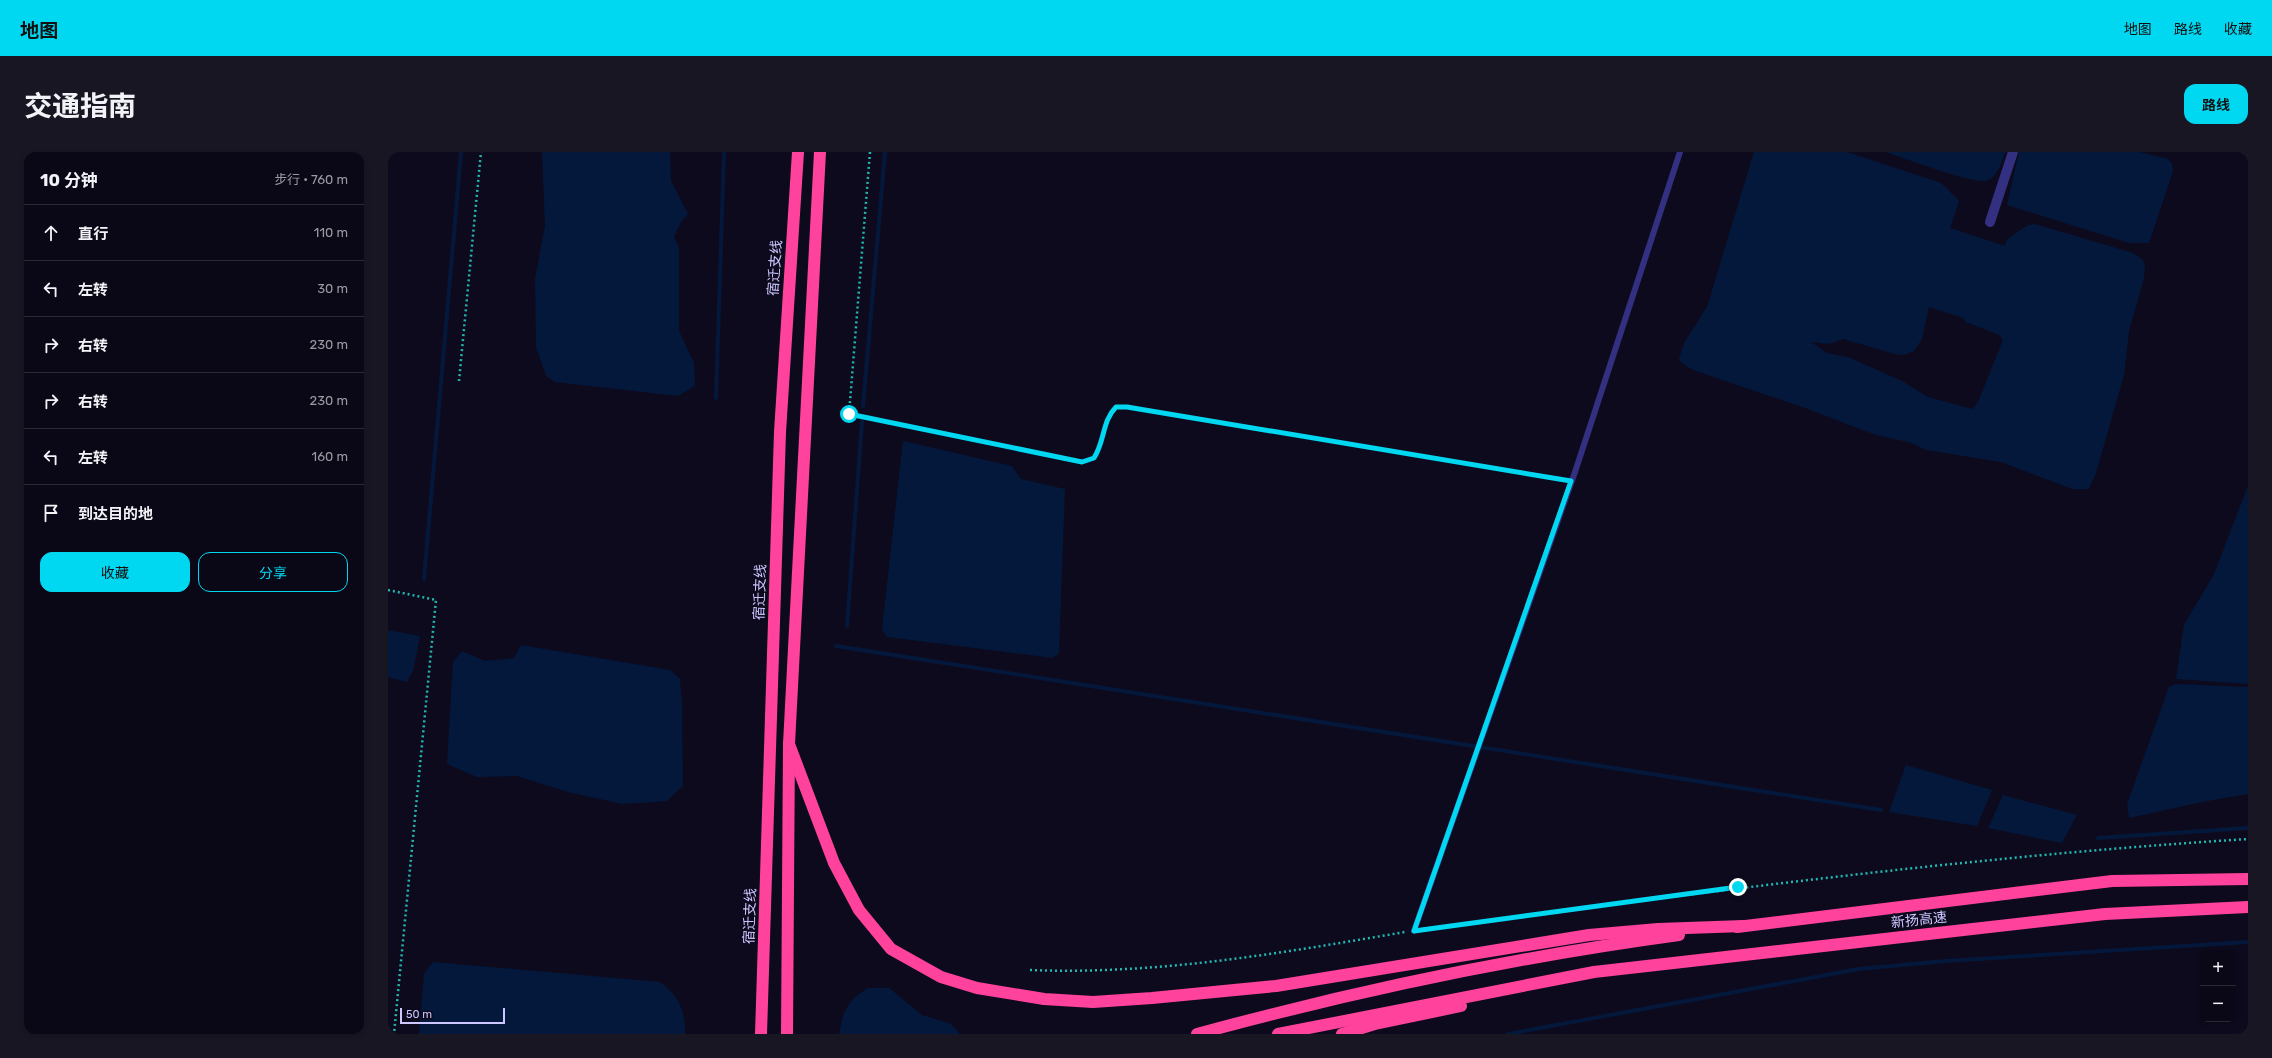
<!DOCTYPE html>
<html lang="zh">
<meta charset="utf-8">
<style>
body{margin:0;font-family:Rubik,"Noto Sans SC",sans-serif;background:#181623;color:#f1f3f6}
.controls{position:absolute;right:12px;bottom:12px;display:grid;overflow:hidden;border-radius:8px;box-shadow:0 2px 6px #0003}
.controls button{width:36px;height:36px;display:grid;place-items:center;padding:0;border:0;border-bottom:1px solid #2a2935;background:#0a0816;color:#f1f3f6;font:20px sans-serif}
.scale{position:absolute;left:12px;bottom:10px;width:105px;box-sizing:border-box;padding-left:4px;border:2px solid #cdc7ff;border-top:0;font-size:11px;line-height:14px;white-space:nowrap;color:#cdc7ff;-webkit-text-stroke:3px #0d0a1e;paint-order:stroke}
.stop{position:absolute;width:12px;height:12px;margin:-9px;border:3px solid #00d8f2;border-radius:50%;background:#fff}
.stop.end{background:#00d8f2;border-color:#fff;box-shadow:0 1px 4px #0008}
.list{margin:0;padding:0;list-style:none}
h2{display:flex;justify-content:space-between;align-items:center;height:52px;margin:0;padding:0 16px;font-size:17px}
h2 small{font-size:13px;font-weight:400;color:#999aa1}
.list li{display:grid;grid-template-columns:26px 1fr auto;gap:12px;align-items:center;box-sizing:border-box;height:56px;padding:0 16px;border-top:1px solid #2a2935}
.list b{display:block;font-size:15px;white-space:nowrap}
.list em{font-size:13px;font-style:normal;color:#999aa1}
.actions{display:flex;gap:8px;padding:12px 16px}
.actions a{flex:1;padding:9px 0;border:1px solid #00d8f2;border-radius:12px;text-align:center;font-size:14px;color:#00d8f2}
.actions .main{background:#00d8f2;color:#111}
.icon{flex:none;width:22px;height:22px;fill:none;stroke:currentColor;stroke-width:2;stroke-linecap:round;stroke-linejoin:round}
.map{position:relative;flex:none;width:1860px;height:882px;overflow:hidden;border-radius:12px}
header{display:flex;align-items:center;gap:24px;box-sizing:border-box;height:56px;padding:0 20px;background:#00d8f2;color:#111}
header strong{font-size:19px}
nav{display:flex;gap:22px;margin-inline-start:auto;font-size:14px}
.intro{display:flex;align-items:center;justify-content:space-between;box-sizing:border-box;height:96px;padding:0 24px}
h1{margin:0;font-size:28px}
.button{padding:10px 18px;border-radius:12px;background:#00d8f2;color:#111;font-size:14px;font-weight:700}
main{display:flex;gap:24px;padding:0 24px}
aside{flex:1;background:#0a0816;border-radius:12px;box-shadow:0 2px 6px #0003}
.map>svg:first-child{display:block}
.water{fill:#04183c;fill-rule:evenodd}
.lines{fill:none;stroke-linecap:round;stroke-linejoin:round}
.stream{stroke:#04183c;stroke-width:4}
.path{stroke:#22b8b0;stroke-width:2.5;stroke-dasharray:2 3;stroke-linecap:butt}
.service{stroke:#343081;stroke-width:6}
.minor{stroke:#343081;stroke-width:10}
.motorway{stroke:#ff429b;stroke-width:12}
.route{stroke:#00d8f2;stroke-width:5}
.labels{text-anchor:middle;dominant-baseline:central;stroke-width:4;stroke-linejoin:round;paint-order:stroke}
.street-label{font-size:14px;fill:#cdc7ff;stroke:#0d0a1e}
</style>
<header>
<strong>地图</strong>
<nav><a>地图</a><a>路线</a><a>收藏</a></nav>
</header>
<div class="intro"><h1>交通指南</h1><a class="button">路线</a></div>
<main>
<aside>
<h2>10 分钟<small>步行 · 760 m</small></h2>
<ul class="list">
<li><svg class="icon" aria-label="ahead" viewBox="0 0 24 24"><path d="M12 20V5M6 11l6-6 6 6"/></svg><div><b>直行</b></div><em>110 m</em></li>
<li><svg class="icon" aria-label="left" viewBox="0 0 24 24"><path d="M17 20v-9H6M10 6l-5 5 5 5"/></svg><div><b>左转</b></div><em>30 m</em></li>
<li><svg class="icon" aria-label="right" viewBox="0 0 24 24"><path d="M7 20v-9h11M14 6l5 5-5 5"/></svg><div><b>右转</b></div><em>230 m</em></li>
<li><svg class="icon" aria-label="right" viewBox="0 0 24 24"><path d="M7 20v-9h11M14 6l5 5-5 5"/></svg><div><b>右转</b></div><em>230 m</em></li>
<li><svg class="icon" aria-label="left" viewBox="0 0 24 24"><path d="M17 20v-9H6M10 6l-5 5 5 5"/></svg><div><b>左转</b></div><em>160 m</em></li>
<li><svg class="icon" aria-label="arrive" viewBox="0 0 24 24"><path d="M6 21V4h12l-3 4 3 4H6"/></svg><div><b>到达目的地</b></div></li>
</ul>
<div class="actions"><a class="main">收藏</a><a>分享</a></div>
</aside>
<div class="map">
<svg width="1860" height="882" viewBox="0 0 1860 882">
<rect width="100%" height="100%" fill="#0d0a1e"/>
<!-- water -->
<g class="water">
<polygon points="154,0 282,0 283,29 300,62 293,70 286,85 291,96 291,179 306,211 307,234 290,244 167,230 158,224 148,195 147,127 157,74"/>
<path d="M1366 0H1459L1553 31 1571 49 1562 76 1617 94 1619 87 1640 73 1647 72 1745 101 1755 108 1757 115 1756 126 1741 179 1736 223 1708 321 1701 337H1684L1613 310 1538 298 1524 291 1485 282 1420 257 1305 218 1294 211 1291 207 1296 191 1319 155ZM1541 155 1575 166 1578 170 1611 183 1615 188 1590 250 1584 257 1540 245 1514 229 1460 205 1439 201 1423 190 1441 192 1455 187 1507 202 1516 203 1526 199 1534 187Z"/>
<path d="M1498 0H1617C1614 10 1609 27 1597 29 1583 31 1515 6 1498 0Z"/>
<polygon points="1631,0 1751,0 1780,7 1784,12 1785,19 1761,91 1741,91 1619,53"/>
<polygon points="515,289 624,314 633,327 677,337 671,501 665,506 499,485 494,477"/>
<polygon points="1860,334 1860,532 1788,527 1796,473 1826,422"/>
<polygon points="0,478 32,484 25,519 19,530 0,525"/>
<polygon points="133,493 282,518 292,527 294,552 295,634 279,649 234,652 180,640 129,624 89,625 59,612 65,510 74,499 97,509 126,506"/>
<polygon points="1788,532 1860,535 1860,642 1814,650 1741,666 1739,652 1781,535"/>
<polygon points="1518,613 1604,638 1589,674 1501,660"/>
<polygon points="1615,643 1689,663 1674,691 1600,676"/>
<path d="M45 810 272 830C291 844 297 858 297 882H31L36 822Z"/>
<path d="M480 836H501L534 863 563 872 572 882H451C455 859 459 849 480 836Z"/>
</g>
<g class="lines">
<!-- stream -->
<g class="stream">
<polyline points="328,246 336,0"/>
<polyline points="475,254 497,0"/>
<polyline points="36,427 73,0"/>
<polyline points="459,474 474,269"/>
<polyline points="448,494 1493,658"/>
<polyline points="1710,686 1860,676"/>
<polyline points="1120,882 1471,817 1558,809 1860,790"/>
</g>
<!-- path -->
<g class="path">
<path d="M482 0 461 262 694 310 707 306C717 289 714 269 728 255H739L1175 327"/>
<polyline points="71,229 93,0"/>
<polyline points="0,438 48,448 6,882"/>
<path d="M1036 777C1310 741 1584 704 1860 687"/>
<path d="M642 818C769 823 893 801 1017 780"/>
</g>
<!-- service -->
<polyline class="service" points="1026,779 1187,320 1292,0"/>
<!-- minor -->
<polyline class="minor" points="1602,70 1625,0"/>
<!-- motorway -->
<g class="motorway">
<polyline points="401,592 446,711 471,758 503,797 553,825 589,836 656,847 705,850 764,846 888,834 1201,783 1270,777 1356,774"/>
<polyline points="1349,775 1724,729 1860,727"/>
<polyline points="373,882 392,280 410,0"/>
<polyline points="399,882 401,592 432,0"/>
<path d="M809 882C967 839 1128 805 1291 783"/>
<polyline points="890,882 1206,820 1717,762 1860,755"/>
<polyline points="954,882 987,872 1073,854"/>
</g>
</g>
<g class="lines">
<!-- route -->
<path class="route" d="M461 262 694 310 706 306C717 289 714 269 728 255H739L1183 329 1026 779 1350 735"/>
</g>
<g class="labels">
<!-- street labels -->
<g class="street-label">
<text transform="translate(387 116) rotate(-86)">宿迁支线</text>
<text transform="translate(372 440) rotate(-88)">宿迁支线</text>
<text transform="translate(362 764) rotate(-88)">宿迁支线</text>
<text transform="translate(1531 768) rotate(-6)">新扬高速</text>
</g>
</g>
</svg>
<div class="controls">
<button>+</button>
<button>−</button>
</div>
<div class="scale">50 m</div>
<div class="stop" style="left:461px;top:262px"></div>
<div class="stop end" style="left:1350px;top:735px"></div>
</div>
</main>
